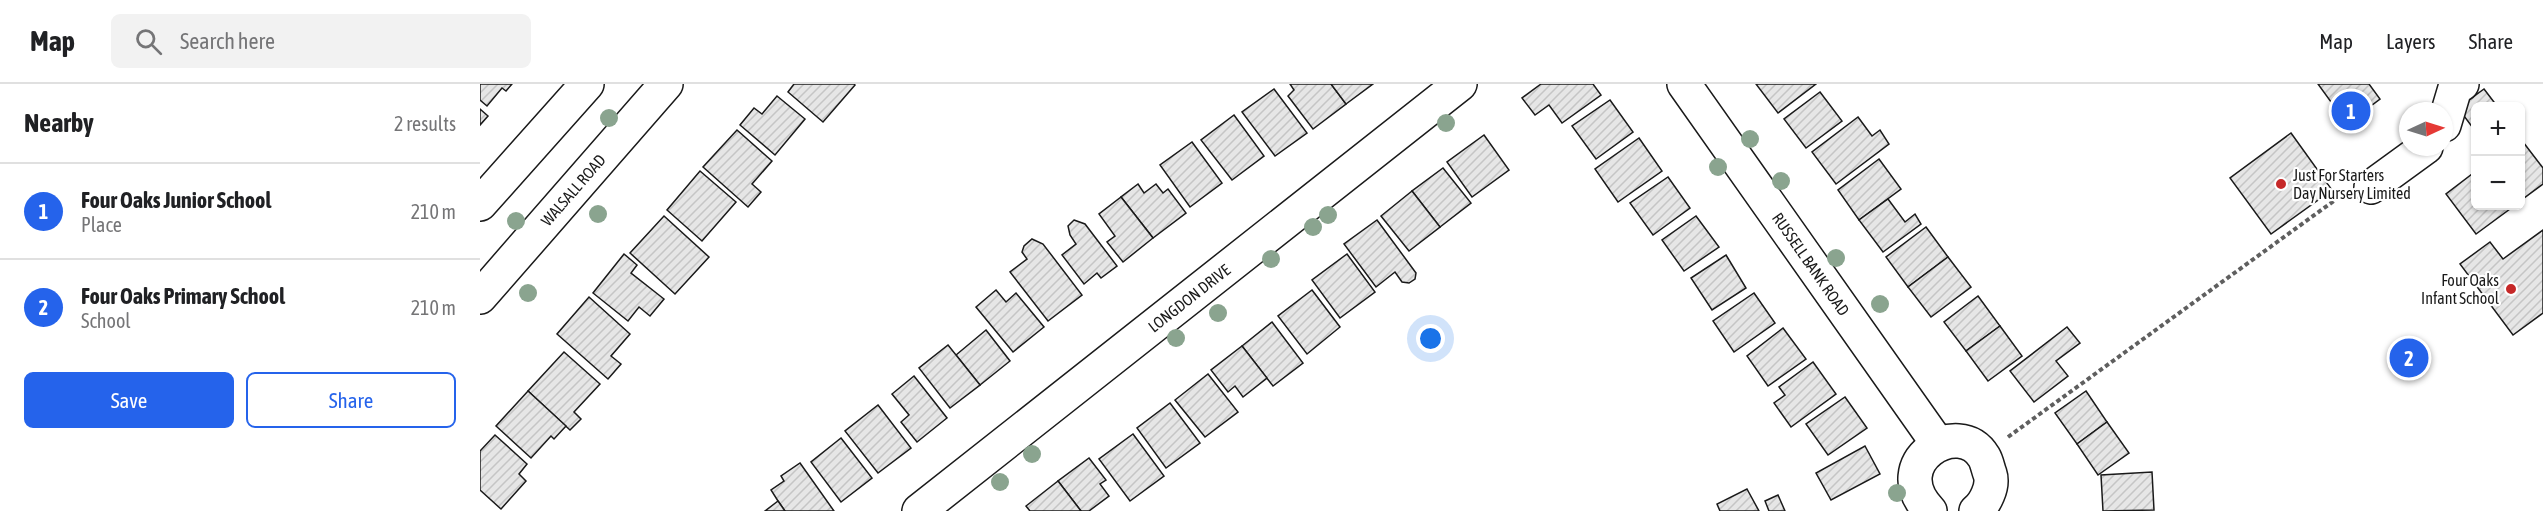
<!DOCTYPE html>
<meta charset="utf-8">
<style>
body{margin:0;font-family:"Asap Condensed",sans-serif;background:#f2f2f2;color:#202124}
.controls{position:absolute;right:18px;top:18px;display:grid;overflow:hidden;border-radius:9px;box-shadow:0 2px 4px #0004}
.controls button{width:54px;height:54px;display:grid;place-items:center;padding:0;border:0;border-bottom:2px solid #e0e0e0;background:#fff;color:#202124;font:30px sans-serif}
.compass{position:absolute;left:1919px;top:18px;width:54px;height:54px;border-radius:50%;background:#fff;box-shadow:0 2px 4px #0004;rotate:86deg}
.you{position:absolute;left:951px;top:255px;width:21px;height:21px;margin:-15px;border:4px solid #fff;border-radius:50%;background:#1a73e8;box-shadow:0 0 0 9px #1a73e833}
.badge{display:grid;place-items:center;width:39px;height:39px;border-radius:50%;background:#2563eb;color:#fff;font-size:20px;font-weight:700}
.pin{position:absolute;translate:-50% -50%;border:3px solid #fff;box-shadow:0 2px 6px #0006}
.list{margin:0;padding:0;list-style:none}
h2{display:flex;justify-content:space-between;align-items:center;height:78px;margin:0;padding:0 24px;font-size:26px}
h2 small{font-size:20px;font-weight:400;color:#757577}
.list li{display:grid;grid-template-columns:39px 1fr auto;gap:18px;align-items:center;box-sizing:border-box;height:96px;padding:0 24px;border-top:2px solid #e0e0e0}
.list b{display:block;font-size:22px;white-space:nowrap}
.list p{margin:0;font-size:20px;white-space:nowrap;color:#757577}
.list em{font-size:20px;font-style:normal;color:#757577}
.actions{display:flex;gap:12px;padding:18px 24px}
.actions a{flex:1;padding:14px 0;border:2px solid #2563eb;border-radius:9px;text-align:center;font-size:21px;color:#2563eb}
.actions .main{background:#2563eb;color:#fff}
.icon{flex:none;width:33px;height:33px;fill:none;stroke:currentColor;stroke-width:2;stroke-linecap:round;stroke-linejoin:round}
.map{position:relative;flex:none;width:2063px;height:427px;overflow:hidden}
header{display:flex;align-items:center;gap:36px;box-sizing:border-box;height:84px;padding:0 30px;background:#fff;border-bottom:2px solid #e0e0e0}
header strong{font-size:28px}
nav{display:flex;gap:33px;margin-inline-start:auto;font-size:21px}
.search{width:420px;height:54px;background:#f2f2f2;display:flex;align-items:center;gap:15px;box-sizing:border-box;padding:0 21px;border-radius:9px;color:#757577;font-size:22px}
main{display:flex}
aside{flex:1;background:#fff}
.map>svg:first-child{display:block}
.building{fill:url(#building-hatch);stroke:#1a1a1a;stroke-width:1.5}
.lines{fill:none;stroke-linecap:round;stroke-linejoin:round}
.minor-casing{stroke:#1a1a1a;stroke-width:36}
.major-casing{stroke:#1a1a1a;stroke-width:36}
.path{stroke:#5f5f5f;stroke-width:4;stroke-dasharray:4.5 3;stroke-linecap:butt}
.minor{stroke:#fff;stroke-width:33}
.major{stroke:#fff;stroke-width:33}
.tree{fill:#8aa48f}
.poi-dot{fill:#c62828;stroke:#fff;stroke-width:2}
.labels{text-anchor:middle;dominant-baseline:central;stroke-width:4.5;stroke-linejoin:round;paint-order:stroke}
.poi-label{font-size:16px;fill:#1a1a1a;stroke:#fff;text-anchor:start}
.street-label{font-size:16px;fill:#1a1a1a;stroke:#fff}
</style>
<header>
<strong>Map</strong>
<div class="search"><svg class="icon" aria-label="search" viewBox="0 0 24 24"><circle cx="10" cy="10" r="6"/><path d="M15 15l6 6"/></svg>Search here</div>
<nav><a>Map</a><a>Layers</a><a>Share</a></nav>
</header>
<main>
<aside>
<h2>Nearby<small>2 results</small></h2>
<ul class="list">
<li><span class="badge">1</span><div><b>Four Oaks Junior School</b><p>Place</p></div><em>210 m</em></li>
<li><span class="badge">2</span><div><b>Four Oaks Primary School</b><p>School</p></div><em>210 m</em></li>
</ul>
<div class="actions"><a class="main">Save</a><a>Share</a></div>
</aside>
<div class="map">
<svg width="2063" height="427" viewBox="0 0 2063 427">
<defs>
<pattern id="building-hatch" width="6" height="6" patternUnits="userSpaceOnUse" patternTransform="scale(1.5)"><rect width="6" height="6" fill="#e6e6e6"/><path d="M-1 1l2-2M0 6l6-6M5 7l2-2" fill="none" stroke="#c5c5c5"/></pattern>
</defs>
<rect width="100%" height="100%" fill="#fff"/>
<!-- building -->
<g class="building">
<polygon points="0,0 32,0 26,7 22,4 7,22 0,16"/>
<polygon points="314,0 374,0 375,1 343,38 308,8"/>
<polygon points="810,0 851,0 866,20 833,45 808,12 814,6"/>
<polygon points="851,0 893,0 866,20"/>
<polygon points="1061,0 1113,0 1121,11 1082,39 1069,21 1055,31 1042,14"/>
<polygon points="1276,0 1336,0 1298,29"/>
<polygon points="1838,0 1889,0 1900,15 1867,40"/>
<polygon points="794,5 827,49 795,72 762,28"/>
<polygon points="2004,5 2017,22 1996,22 1996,48 1978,24"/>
<polygon points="1340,8 1362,37 1326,64 1304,35"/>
<polygon points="297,12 325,35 295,71 260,41 274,24 282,30"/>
<polygon points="1130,16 1153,48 1116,75 1092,42"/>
<polygon points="0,25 8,32 0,41"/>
<polygon points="754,31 784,72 752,96 721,56"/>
<polygon points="1378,33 1392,52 1400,46 1409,60 1356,100 1332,68"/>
<polygon points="257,46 292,77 272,100 281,108 268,123 223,83"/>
<polygon points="1811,49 1852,106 1791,150 1750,94"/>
<polygon points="1004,51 1029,86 992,113 967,78"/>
<polygon points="1159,54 1182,87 1138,118 1115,85"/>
<polygon points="2040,54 2063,84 2063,100 2040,117"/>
<polygon points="712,58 742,99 710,123 680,81"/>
<polygon points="1399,75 1421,105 1379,136 1358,106"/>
<polygon points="963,84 991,119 960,143 932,107"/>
<polygon points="220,87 256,118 222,157 187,126"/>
<polygon points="1996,87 1996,122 2034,122 1996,150 1966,110"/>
<polygon points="1188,93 1210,124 1173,151 1150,119"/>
<polygon points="658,100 664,109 676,100 683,109 688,105 706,129 673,154 641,113"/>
<polygon points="932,107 960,143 929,167 901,132"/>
<polygon points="641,113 673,154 643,178 627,158 635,152 619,130"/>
<polygon points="1408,115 1425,138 1435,130 1441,140 1403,168 1379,136"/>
<polygon points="184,132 229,173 195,210 150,169"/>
<polygon points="1216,132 1239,163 1204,187 1182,156"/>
<polygon points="594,136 605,140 637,182 621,194 617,189 604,200 582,171 596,160 590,151 588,142"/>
<polygon points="897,136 936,189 935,195 929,199 922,198 915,188 896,203 864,160"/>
<polygon points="1446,143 1468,173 1428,203 1406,173"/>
<polygon points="2063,146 2063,229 2033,251 1980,180 2010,158 2023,175"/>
<polygon points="552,155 563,160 602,211 568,237 530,188 547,175 542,168 544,162"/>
<polygon points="144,170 157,181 151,189 184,215 170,232 159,223 148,237 113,209"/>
<polygon points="867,170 895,208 860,234 832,196"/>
<polygon points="1246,171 1266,204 1232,226 1211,194"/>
<polygon points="1468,173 1491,203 1451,233 1428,203"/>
<polygon points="516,206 526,218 536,209 564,243 533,268 496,223"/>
<polygon points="832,206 860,243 827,270 798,232"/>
<polygon points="1274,209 1295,239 1254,268 1233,237"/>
<polygon points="1498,212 1520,242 1486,267 1464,238"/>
<polygon points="109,213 150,250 131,272 141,280 128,295 77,250"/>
<polygon points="792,238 823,279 793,302 762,262"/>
<polygon points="1520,242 1542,272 1508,297 1486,267"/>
<polygon points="1587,243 1600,259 1576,277 1588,292 1554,318 1530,287"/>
<polygon points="1303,244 1326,275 1288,302 1267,272"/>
<polygon points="506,246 530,277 500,301 476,271"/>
<polygon points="468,261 500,301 470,324 439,284"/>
<polygon points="762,262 787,294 763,313 755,302 748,308 731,286"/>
<polygon points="84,268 120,300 94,328 101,335 90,346 48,307"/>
<polygon points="1333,278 1356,310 1311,343 1294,319 1305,311 1299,303"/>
<polygon points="728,290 758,328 725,353 695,316"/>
<polygon points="434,292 467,334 437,358 421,338 429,331 412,310"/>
<polygon points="48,307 86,342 74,355 71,352 51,374 16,342"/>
<polygon points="1606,307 1627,338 1597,360 1575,329"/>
<polygon points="1365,313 1387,344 1348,371 1326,340"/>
<polygon points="690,319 720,359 686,384 657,344"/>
<polygon points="398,321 431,364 398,389 365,347"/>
<polygon points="1627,338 1649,369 1618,391 1597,360"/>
<polygon points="653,350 684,392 650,417 619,375"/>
<polygon points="15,351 47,380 39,390 46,397 21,425 0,406 0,367"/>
<polygon points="361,354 392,394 361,418 331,378"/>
<polygon points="1385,362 1400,390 1351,416 1336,389"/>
<polygon points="609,374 626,396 620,400 629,412 609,427 601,427 578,397"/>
<polygon points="320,379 354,427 305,427 298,417 291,406 304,397 301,392"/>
<polygon points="1672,388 1674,426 1623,427 1621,391"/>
<polygon points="578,397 601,427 550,427 546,422"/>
<polygon points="1267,405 1279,427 1240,427 1237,420"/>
<polygon points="1298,411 1305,427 1289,427 1285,417"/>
<polygon points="298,417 305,427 285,427"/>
</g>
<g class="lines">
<!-- minor casing -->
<g class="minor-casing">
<g id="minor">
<polyline points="1204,0 1458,360"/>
<polyline points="1964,41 1975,4 1982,0"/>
<polyline points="1891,103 1946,63"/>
<polyline points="0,120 107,0"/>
<polyline points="439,427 980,0"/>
<path d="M1450 427C1403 379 1479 331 1504 373 1507 378 1508 385 1510 390 1514 402 1505 420 1496 427"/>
</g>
</g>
<!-- major casing -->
<g class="major-casing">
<polyline id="major" points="0,213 186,0"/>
</g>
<!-- path -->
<polyline class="path" points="1528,353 1862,111"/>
<!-- minor -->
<use href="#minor" class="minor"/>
<!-- major -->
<use href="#major" class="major"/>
</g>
<!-- trees -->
<g class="tree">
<circle cx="129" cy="34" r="9"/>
<circle cx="966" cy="39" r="9"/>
<circle cx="1270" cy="55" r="9"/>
<circle cx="1238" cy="83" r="9"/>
<circle cx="1301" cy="97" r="9"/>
<circle cx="118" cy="130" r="9"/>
<circle cx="848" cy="131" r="9"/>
<circle cx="36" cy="137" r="9"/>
<circle cx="833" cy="143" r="9"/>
<circle cx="1356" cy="174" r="9"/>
<circle cx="791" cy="175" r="9"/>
<circle cx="48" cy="209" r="9"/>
<circle cx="1400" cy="220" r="9"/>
<circle cx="738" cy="229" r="9"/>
<circle cx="696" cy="254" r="9"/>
<circle cx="552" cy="370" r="9"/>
<circle cx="520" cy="398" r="9"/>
<circle cx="1417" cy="409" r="9"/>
</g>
<!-- markers -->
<g class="poi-dot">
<circle cx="1801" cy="100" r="6"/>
<circle cx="2031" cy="205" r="6"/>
</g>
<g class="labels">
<!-- poi labels -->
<g class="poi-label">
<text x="1813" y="91">Just For Starters<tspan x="1813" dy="18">Day Nursery Limited</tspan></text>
<text x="2019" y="196" text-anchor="end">Four Oaks<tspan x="2019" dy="18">Infant School</tspan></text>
</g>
<!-- street labels -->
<g class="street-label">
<text transform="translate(93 106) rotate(-49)">WALSALL ROAD</text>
<text transform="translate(1331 180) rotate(55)">RUSSELL BANK ROAD</text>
<text transform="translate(709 214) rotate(-38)">LONGDON DRIVE</text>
</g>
</g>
</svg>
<div class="controls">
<button>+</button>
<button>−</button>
</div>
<svg class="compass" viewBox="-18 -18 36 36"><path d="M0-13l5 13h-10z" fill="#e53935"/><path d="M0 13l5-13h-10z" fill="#757577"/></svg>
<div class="you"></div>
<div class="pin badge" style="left:1871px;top:27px">1</div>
<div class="pin badge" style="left:1929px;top:274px">2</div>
</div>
</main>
